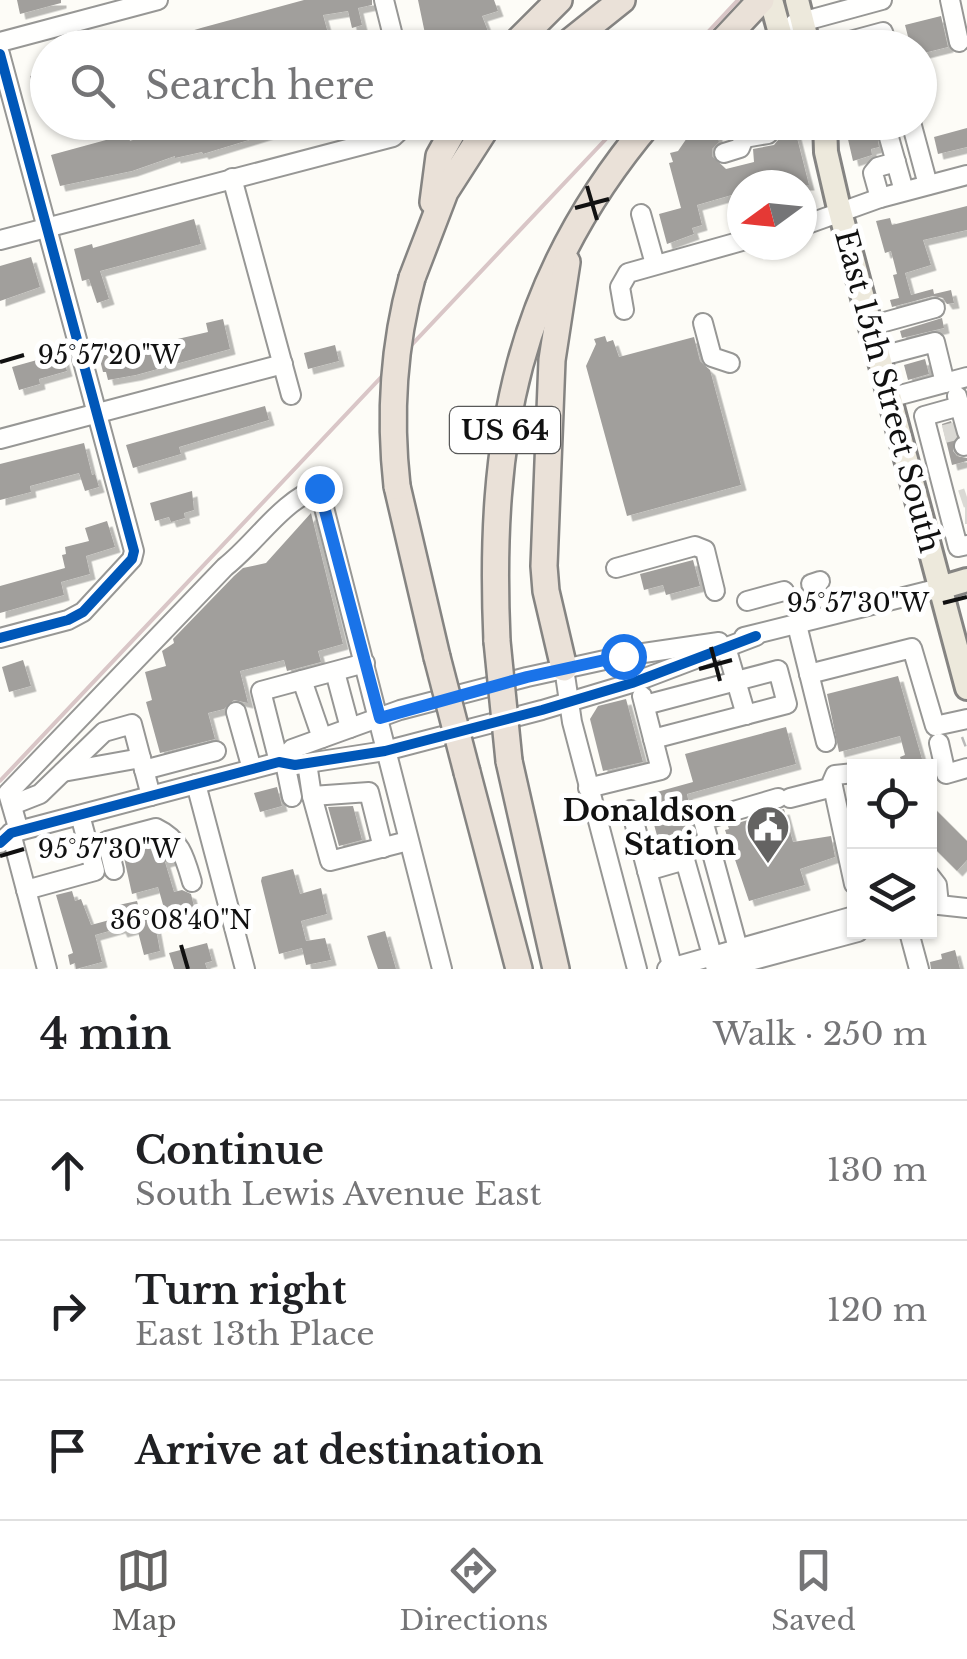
<!DOCTYPE html>
<meta charset="utf-8">
<style>
body{margin:0;font-family:"Libre Baskerville",serif;background:#f6f6f6;color:#202124}
.controls{position:absolute;right:30px;bottom:30px;display:grid;overflow:hidden;border-radius:0px;box-shadow:0 2px 8px #0004}
.controls button{width:90px;height:90px;display:grid;place-items:center;padding:0;border:0;border-bottom:2px solid #e0e0e0;background:#fff;color:#202124;font:50px sans-serif}
.compass{position:absolute;left:727px;top:170px;width:90px;height:90px;border-radius:50%;background:#fff;box-shadow:0 2px 8px #0004;rotate:255deg}
.stop{position:absolute;width:30px;height:30px;margin:-22px;border:8px solid #1a73e8;border-radius:50%;background:#fff}
.stop.end{background:#1a73e8;border-color:#fff;box-shadow:0 2px 10px #0008}
.list{margin:0;padding:0;list-style:none}
h2{display:flex;justify-content:space-between;align-items:center;height:130px;margin:0;padding:0 40px;font-size:42px}
h2 small{font-size:32px;font-weight:400;color:#757577}
.list li{display:grid;grid-template-columns:65px 1fr auto;gap:30px;align-items:center;box-sizing:border-box;height:140px;padding:0 40px;border-top:2px solid #e0e0e0}
.list b{display:block;font-size:38px;white-space:nowrap}
.list p{margin:0;font-size:32px;white-space:nowrap;color:#757577}
.list em{font-size:32px;font-style:normal;color:#757577}
.icon{flex:none;width:55px;height:55px;fill:none;stroke:currentColor;stroke-width:2;stroke-linecap:round;stroke-linejoin:round}
.map{position:relative;flex:none;width:967px;height:969px;overflow:hidden}
.search{position:absolute;background:#fff;box-shadow:0 2px 8px #0004;left:30px;right:30px;top:30px;height:110px;display:flex;align-items:center;gap:25px;box-sizing:border-box;padding:0 35px;border-radius:55px;color:#757577;font-size:38px}
.sheet{height:550px;background:#fff}
nav{display:flex;justify-content:space-around;align-items:center;box-sizing:border-box;height:140px;border-top:2px solid #e0e0e0;background:#fff;font-size:28px;color:#757577}
nav a{display:grid;justify-items:center;gap:5px}
nav .on{color:#646362}
.map>svg:first-child{display:block}
.building{fill:#a19f9c;filter:url(#shadow)}
.lines{fill:none;stroke-linecap:round;stroke-linejoin:round}
.minor-tunnel{stroke:#dad9d4;stroke-width:18;stroke-dasharray:18 9;stroke-linecap:butt}
.minor-casing{stroke:#979795;stroke-width:22}
.major-casing{stroke:#858482;stroke-width:28}
.highway-casing{stroke:#858482;stroke-width:30}
.path{stroke:#b9b9b8;stroke-width:2.5;stroke-dasharray:10 5;stroke-linecap:butt}
.minor{stroke:#fffffe;stroke-width:18}
.major{stroke:#ede9dc;stroke-width:22}
.highway{stroke:#eae1d8;stroke-width:25}
.rail{stroke:#d9c6c7;stroke-width:4}
.highway-bridge-casing{stroke:#858482;stroke-width:30;stroke-linecap:butt}
.highway-bridge{stroke:#eae1d8;stroke-width:25}
.cycleway-casing{stroke:#fff;stroke-width:16}
.cycleway{stroke:#0057b8;stroke-width:10}
.route{stroke:#1a73e8;stroke-width:12}
.ticks{fill:none;stroke:#111;stroke-width:4}
.labels{text-anchor:middle;dominant-baseline:central;stroke-width:10;stroke-linejoin:round;paint-order:stroke}
.shield{fill:#fff;stroke:#585858;stroke-width:2.5}
.shield-label{font-size:28px;font-weight:bold;fill:#111}
.street-label{font-size:30px;fill:#111;stroke:#fff}
.poi-label{font-size:30px;font-weight:bold;fill:#111;stroke:#fff;text-anchor:end}
.ticks-label{font-size:25px;text-anchor:middle;fill:#111;stroke:#fff;stroke-width:10;stroke-linejoin:round;paint-order:stroke}
</style>
<div class="map">
<svg width="967" height="969" viewBox="0 0 967 969">
<defs>
<filter id="shadow"><feDropShadow dx="5.5" dy="5.5" stdDeviation="0" flood-color="#0004"/></filter>
</defs>
<rect width="100%" height="100%" fill="#fdfcf7"/>
<!-- building -->
<g class="building">
<polygon points="17,0 61,0 61,3 20,14"/>
<polygon points="304,0 372,0 372,5 358,8 362,25 352,28 348,11 323,15 332,48 301,48 296,30 239,48 145,48 145,45 201,28"/>
<polygon points="418,0 494,0 498,11 482,16 491,39 482,43 476,30 456,35 459,48 428,48"/>
<polygon points="941,16 948,47 920,54 920,48 911,48 905,25"/>
<polygon points="48,72 48,97 36,100 30,76"/>
<polygon points="200,122 296,122 297,125 203,154 202,152 175,158 175,156 132,171 60,186 51,155 128,134 130,141 168,128"/>
<polygon points="698,122 713,122 719,142 712,149 712,156 726,169 754,162 753,149 774,145 782,135 781,122 793,122 809,185 742,185 742,192 697,205 702,225 692,228 694,234 667,244 659,214 681,208 669,163 673,162 670,153 678,151"/>
<polygon points="844,122 875,122 879,147 871,149 872,155 853,161"/>
<polygon points="967,128 967,147 938,154 934,137"/>
<polygon points="967,206 967,230 923,240 931,265 905,273 911,295 933,289 934,294 951,290 954,303 947,304 943,298 933,296 892,307 890,300 899,298 893,275 897,274 891,251 885,253 876,221 890,218 892,225"/>
<polygon points="194,219 201,244 100,271 109,299 97,303 89,279 82,281 74,249 92,244 93,248"/>
<polygon points="31,257 40,287 0,301 0,266"/>
<polygon points="942,318 944,328 902,338 900,331"/>
<polygon points="223,319 230,349 136,375 108,380 106,372 103,372 99,356 108,354 107,349 120,346 121,352 208,332 206,323"/>
<polygon points="605,336 607,342 613,340 619,357 694,337 700,361 710,370 741,485 627,516 586,366 596,344 594,339"/>
<polygon points="335,345 339,361 308,369 304,353"/>
<polygon points="62,353 67,371 39,379 40,384 19,390 12,367"/>
<polygon points="925,359 929,374 908,380 904,365"/>
<polygon points="265,406 269,420 179,447 181,454 133,468 126,445"/>
<polygon points="951,421 956,437 953,451 957,456 967,458 967,461 952,465 942,424"/>
<polygon points="84,443 92,475 95,474 99,487 85,491 79,473 30,486 31,492 0,500 0,464"/>
<polygon points="192,491 194,510 184,513 185,518 171,522 169,517 155,521 150,503"/>
<polygon points="311,513 343,644 318,651 321,662 287,671 284,660 240,671 248,703 234,700 224,709 208,713 215,739 160,753 146,702 152,700 145,672 166,666 162,651 174,643 173,639 234,576 243,568 266,563"/>
<polygon points="107,521 115,547 86,556 90,574 61,582 64,595 0,613 0,586 65,568 62,555 66,554 65,547 89,541 85,528"/>
<polygon points="693,560 700,586 666,595 663,585 644,590 640,574"/>
<polygon points="23,660 31,686 9,692 2,667"/>
<polygon points="898,676 924,766 903,766 900,757 905,755 900,736 839,752 827,694"/>
<polygon points="626,699 643,762 603,771 590,719 598,706"/>
<polygon points="786,727 796,764 687,794 699,853 687,848 662,854 646,795 693,782 685,754"/>
<polygon points="277,787 282,806 260,812 254,793"/>
<polygon points="930,804 967,841 967,860 957,871 930,844"/>
<polygon points="353,806 362,840 339,846 328,807"/>
<polygon points="784,809 793,842 831,836 835,857 800,869 805,885 749,901 725,830 729,829 728,826"/>
<polygon points="158,843 172,860 165,862 174,892 182,890 191,894 195,911 167,919 158,887 132,894 123,853"/>
<polygon points="293,869 300,894 321,888 327,914 301,921 306,941 325,938 331,960 306,965 302,948 279,954 261,881 262,877"/>
<polygon points="72,891 75,901 81,899 91,925 117,918 114,906 137,901 141,916 153,913 160,951 144,955 137,928 122,932 120,928 95,935 102,962 76,969 75,963 70,965 68,955 73,953 56,895"/>
<polygon points="385,931 396,969 378,969 371,949 367,936"/>
<polygon points="207,943 212,961 205,963 207,969 174,969 169,953"/>
<polygon points="955,950 960,969 931,969 930,962 942,959 941,954"/>
</g>
<g class="lines">
<!-- minor-tunnel -->
<g class="minor-tunnel">
<polyline points="944,434 960,430"/>
<polyline points="961,499 967,497"/>
<polyline points="965,515 967,515"/>
</g>
<!-- minor casing -->
<g class="minor-casing">
<g id="minor">
<polyline points="384,0 396,48"/>
<polyline points="950,0 959,42"/>
<polyline points="794,24 882,0"/>
<polyline points="0,42 158,0"/>
<polyline points="824,48 883,32 888,48"/>
<polyline points="0,54 134,551 132,559 83,612 68,620 0,638"/>
<polyline points="911,122 928,185"/>
<polyline points="888,134 904,191"/>
<polyline points="744,138 768,134 769,122"/>
<polyline points="724,153 740,148 744,138 740,122"/>
<polyline points="232,178 291,395"/>
<polyline points="880,198 873,173 878,167 896,162"/>
<polyline points="641,214 655,264"/>
<polyline points="802,226 880,198 967,175"/>
<polyline points="0,240 393,137 409,122"/>
<polyline points="624,310 620,287 628,273 742,241"/>
<polyline points="703,323 712,357 730,363"/>
<polyline points="870,326 935,308"/>
<polyline points="878,357 935,342 945,383"/>
<polyline points="957,396 967,432"/>
<polyline points="889,398 967,377"/>
<polyline points="960,406 924,416 958,547 967,545"/>
<polyline points="0,439 283,364"/>
<polyline points="964,446 967,445"/>
<polyline points="616,568 695,546 705,550 715,591"/>
<polyline points="811,584 820,581"/>
<polyline points="747,601 784,591"/>
<polyline points="797,625 826,742"/>
<polyline points="744,637 940,588"/>
<polyline points="726,647 746,715"/>
<polyline points="564,668 572,722 637,969"/>
<polyline points="335,672 350,728"/>
<polyline points="809,674 912,648 935,726 967,719"/>
<polyline points="302,680 322,738"/>
<polyline points="645,705 778,670 787,704 653,739"/>
<polyline points="236,712 252,769"/>
<polyline points="939,743 946,774 967,768"/>
<polyline points="279,762 292,749 400,710 527,677 623,656 719,642"/>
<polyline points="279,762 261,691 365,663"/>
<polyline points="285,763 292,797"/>
<polyline points="307,763 312,796 330,861 408,841"/>
<polyline points="144,770 216,751"/>
<polyline points="63,772 141,758"/>
<polyline points="854,773 835,775 832,782 854,884"/>
<polyline points="196,784 245,969"/>
<polyline points="588,788 661,770 642,696"/>
<polyline points="312,796 369,792 383,848"/>
<polyline points="790,798 833,787"/>
<polyline points="12,805 40,794 104,732 132,724 151,796"/>
<polyline points="631,810 673,969"/>
<path d="M19 831 8 793 225 567C256 543 282 500 319 488L442 969"/>
<polyline points="11,833 47,969"/>
<polyline points="0,843 11,833 279,762 295,765 385,751 542,710 632,683 756,636"/>
<path d="M114 870 107 841 156 828C181 840 185 858 192 882"/>
<polyline points="647,871 685,860 716,969"/>
<polyline points="930,876 937,885 939,905"/>
<polyline points="26,890 95,871 80,815"/>
<polyline points="930,904 967,908"/>
<polyline points="909,932 919,969"/>
<polyline points="742,963 703,820 778,798"/>
<polyline points="667,969 854,916"/>
<polyline points="720,969 858,932"/>
</g>
</g>
<!-- major casing -->
<g class="major-casing">
<g id="major">
<polyline points="771,0 784,48"/>
<polyline points="797,0 809,48"/>
<polyline points="825,122 826,152 838,204 967,688"/>
<polyline points="940,588 967,580"/>
</g>
</g>
<!-- highway casing -->
<g class="highway-casing">
<g id="highway">
<polyline points="511,48 559,0"/>
<polyline points="562,48 622,0"/>
<polyline points="716,48 761,0"/>
<polyline points="433,202 439,156 458,122"/>
<polyline points="412,278 445,192 490,122"/>
<polyline points="397,486 437,657"/>
<path d="M497 641C488 439 516 280 650 122"/>
<polyline points="564,668 546,591 544,566 552,360 567,262"/>
<polyline points="509,761 556,969"/>
<polyline points="467,772 519,969"/>
</g>
</g>
<!-- path -->
<polyline class="path" points="962,737 967,750"/>
<!-- minor -->
<use href="#minor" class="minor"/>
<!-- major -->
<use href="#major" class="major"/>
<!-- highway -->
<use href="#highway" class="highway"/>
<!-- rail -->
<g class="rail">
<polyline points="693,48 738,0"/>
<polyline points="0,781 622,122"/>
</g>
<!-- highway-bridge casing -->
<g class="highway-bridge-casing">
<g id="highway-bridge">
<path d="M397 486C389 414 393 347 412 278"/>
<polyline points="497,641 509,761"/>
<polyline points="437,657 467,772"/>
</g>
</g>
<!-- highway-bridge -->
<use href="#highway-bridge" class="highway-bridge"/>
<!-- cycleway casing -->
<g class="cycleway-casing">
<g id="cycleway">
<polyline points="0,54 134,551 132,559 83,612 68,620 0,638"/>
<polyline points="0,843 11,833 279,762 295,765 385,751 542,710 632,683 756,636"/>
</g>
</g>
<!-- cycleway -->
<use href="#cycleway" class="cycleway"/>
</g>
<g class="lines">
<!-- route -->
<polyline class="route" points="319,488 380,718 527,677 623,656"/>
</g>
<!-- ticks -->
<path class="ticks" d="M587 186 597 220M575 208 609 199M0 362 24 355M943 603 967 597M711 647 720 681M699 669 732 660M0 856 24 849M181 945 188 969"/>
<!-- icons -->
<defs>
<g id="civic-pin" transform="scale(2.25)"><path d="M0 17L-7.5 6A9.5 9.5 0 1 1 7.5 6Z" fill="#646362" stroke="#fff"/><path d="M-.6-6.5H3V-4.5H.6V-3L4-1V1h2V6H-6V1h2V-1L-.6-3ZM-1.2 2.5V6h2.4V2.5Z" fill="#fff"/></g>
</defs>
<g fill-rule="evenodd">
<use href="#civic-pin" x="768" y="827"/>
</g>
<g class="labels">
<!-- shield labels -->
<rect class="shield" x="450" y="407" width="110" height="46" rx="8"/>
<g class="shield-label">
<text x="505" y="430">US 64</text>
</g>
<!-- street labels -->
<g class="street-label">
<text transform="translate(888 391) rotate(75)">East 15th Street South</text>
</g>
<!-- poi labels -->
<g class="poi-label">
<text x="736" y="810">Donaldson<tspan x="736" dy="34">Station</tspan></text>
</g>
</g>
<g class="ticks-label">
<text x="109" y="364">95°57'20"W</text>
<text x="858" y="612">95°57'30"W</text>
<text x="109" y="858">95°57'30"W</text>
<text x="181" y="929">36°08'40"N</text>
</g>
</svg>
<div class="controls">
<button><svg class="icon" aria-label="locate" viewBox="0 0 24 24"><circle cx="12" cy="12" r="6"/><path d="M12 2v4M12 18v4M2 12h4M18 12h4"/></svg></button>
<button><svg class="icon" aria-label="layers" viewBox="0 0 24 24"><path d="M12 4l9 5-9 5-9-5zM3 14l9 5 9-5"/></svg></button>
</div>
<svg class="compass" viewBox="-18 -18 36 36"><path d="M0-13l5 13h-10z" fill="#e53935"/><path d="M0 13l5-13h-10z" fill="#757577"/></svg>
<div class="stop" style="left:623px;top:656px"></div>
<div class="stop end" style="left:319px;top:488px"></div>
<div class="search"><svg class="icon" aria-label="search" viewBox="0 0 24 24"><circle cx="10" cy="10" r="6"/><path d="M15 15l6 6"/></svg>Search here</div>
</div>
<section class="sheet">
<h2>4 min<small>Walk · 250 m</small></h2>
<ul class="list">
<li><svg class="icon" aria-label="ahead" viewBox="0 0 24 24"><path d="M12 20V5M6 11l6-6 6 6"/></svg><div><b>Continue</b><p>South Lewis Avenue East</p></div><em>130 m</em></li>
<li><svg class="icon" aria-label="right" viewBox="0 0 24 24"><path d="M7 20v-9h11M14 6l5 5-5 5"/></svg><div><b>Turn right</b><p>East 13th Place</p></div><em>120 m</em></li>
<li><svg class="icon" aria-label="arrive" viewBox="0 0 24 24"><path d="M6 21V4h12l-3 4 3 4H6"/></svg><div><b>Arrive at destination</b></div></li>
</ul>
</section>
<nav>
<a class="on"><svg class="icon" aria-label="map" viewBox="0 0 24 24"><path d="M3 6l6-2 6 2 6-2v14l-6 2-6-2-6 2zM9 4v14M15 6v14"/></svg>Map</a>
<a><svg class="icon" aria-label="directions" viewBox="0 0 24 24"><path d="M12 3l9 9-9 9-9-9zM9 14v-3h6M13 9l2 2-2 2"/></svg>Directions</a>
<a><svg class="icon" aria-label="saved" viewBox="0 0 24 24"><path d="M7 4h10v16l-5-4-5 4z"/></svg>Saved</a>
</nav>
